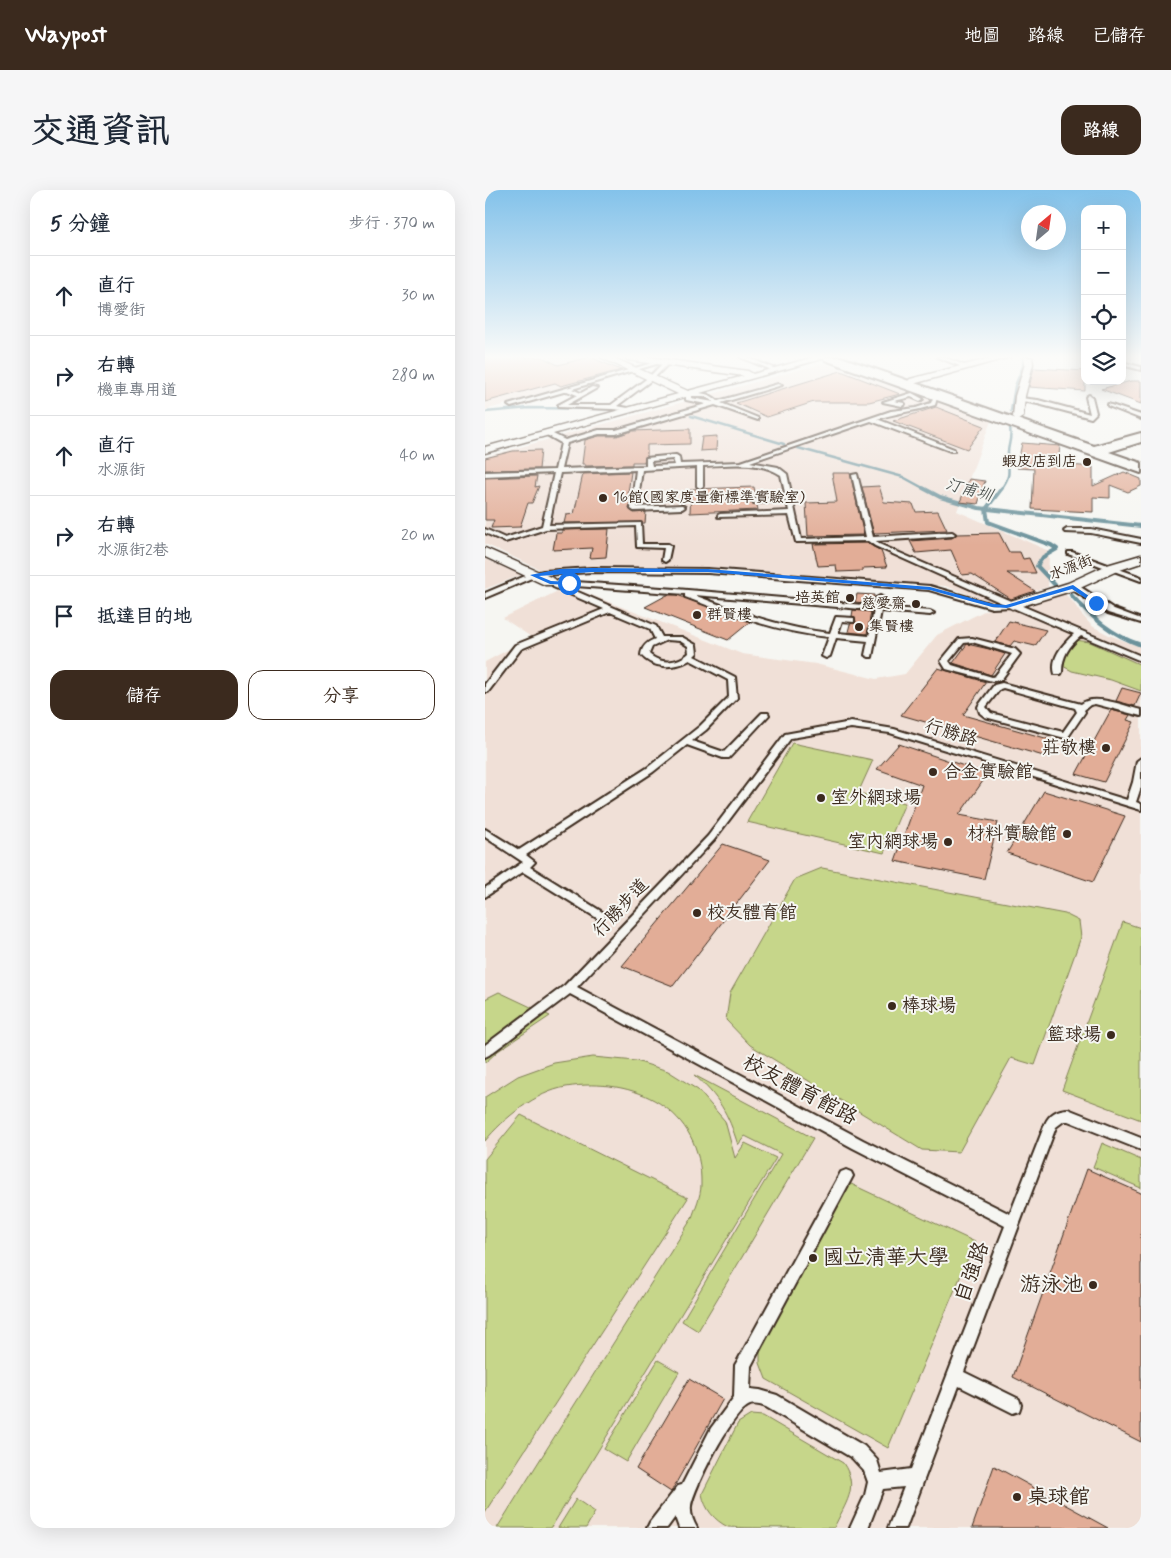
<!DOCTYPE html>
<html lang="zh-TW">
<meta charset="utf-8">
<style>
body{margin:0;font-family:Mynerve,"LXGW WenKai TC",sans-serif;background:#f6f6f7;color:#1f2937}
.controls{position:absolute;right:15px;top:15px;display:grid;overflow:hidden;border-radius:10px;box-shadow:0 5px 20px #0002}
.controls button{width:45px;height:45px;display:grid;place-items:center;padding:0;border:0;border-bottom:1px solid #e0e1e3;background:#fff;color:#1f2937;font:25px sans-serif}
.compass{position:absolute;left:536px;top:15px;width:45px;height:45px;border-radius:50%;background:#fff;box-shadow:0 5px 20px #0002;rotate:29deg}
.stop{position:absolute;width:15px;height:15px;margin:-11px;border:4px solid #1a73e8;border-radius:50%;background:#fff}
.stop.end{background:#1a73e8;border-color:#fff;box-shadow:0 1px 5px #0008}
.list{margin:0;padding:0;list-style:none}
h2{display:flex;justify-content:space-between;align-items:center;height:65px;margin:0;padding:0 20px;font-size:21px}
h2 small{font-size:16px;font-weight:400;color:#747a83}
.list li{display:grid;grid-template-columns:32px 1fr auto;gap:15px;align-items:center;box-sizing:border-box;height:80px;padding:0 20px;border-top:1px solid #e0e1e3}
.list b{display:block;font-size:19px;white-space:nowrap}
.list p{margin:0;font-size:16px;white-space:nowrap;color:#747a83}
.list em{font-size:16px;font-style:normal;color:#747a83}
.actions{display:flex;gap:10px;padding:15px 20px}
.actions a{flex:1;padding:11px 0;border:1px solid #3b2a1e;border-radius:15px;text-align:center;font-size:18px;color:#3b2a1e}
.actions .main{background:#3b2a1e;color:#fff}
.icon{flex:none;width:28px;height:28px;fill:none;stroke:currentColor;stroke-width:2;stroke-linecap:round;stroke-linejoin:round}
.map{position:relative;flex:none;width:656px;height:1338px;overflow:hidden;border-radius:15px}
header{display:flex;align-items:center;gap:30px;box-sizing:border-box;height:70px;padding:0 25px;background:#3b2a1e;color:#fff}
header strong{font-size:24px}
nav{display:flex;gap:28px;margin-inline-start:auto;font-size:18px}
.intro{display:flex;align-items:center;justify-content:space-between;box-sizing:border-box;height:120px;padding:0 30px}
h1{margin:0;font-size:35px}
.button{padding:12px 22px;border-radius:15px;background:#3b2a1e;color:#fff;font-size:18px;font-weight:700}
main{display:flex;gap:30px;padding:0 30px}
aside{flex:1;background:#fff;border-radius:15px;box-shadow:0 5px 20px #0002}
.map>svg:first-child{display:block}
.built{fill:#f0e0d7}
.green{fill:#c6d68a;stroke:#808054}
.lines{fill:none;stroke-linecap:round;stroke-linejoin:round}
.stream-far1{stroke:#6c929b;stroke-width:2.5}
.stream{stroke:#6c929b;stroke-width:4}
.building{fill:#e2ad97;stroke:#3b2a1e}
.lane-casing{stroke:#3b2a1e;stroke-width:4}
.street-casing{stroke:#3b2a1e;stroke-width:3}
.secondary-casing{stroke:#3b2a1e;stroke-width:4}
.lane{fill:#f6f6f2;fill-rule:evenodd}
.street{fill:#f6f6f2;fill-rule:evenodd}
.secondary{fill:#f6f6f2;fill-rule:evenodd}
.route{fill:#1a73e8}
.poi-dot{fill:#3b2a1e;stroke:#f6f6f2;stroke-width:2}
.labels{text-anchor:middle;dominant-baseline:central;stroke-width:4;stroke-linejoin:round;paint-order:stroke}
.far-poi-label{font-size:15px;fill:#3b2a1e;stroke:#f6f6f2;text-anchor:end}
.far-street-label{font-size:15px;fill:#3b2a1e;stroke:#f6f6f2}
.far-water-label{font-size:16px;font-style:italic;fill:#505552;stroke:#f6f6f2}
.street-label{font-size:18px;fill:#3b2a1e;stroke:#f6f6f2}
.poi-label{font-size:18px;fill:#3b2a1e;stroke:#f6f6f2;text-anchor:end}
.near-street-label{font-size:21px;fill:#3b2a1e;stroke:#f6f6f2}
.near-poi-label{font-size:21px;fill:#3b2a1e;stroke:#f6f6f2;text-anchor:start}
</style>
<header>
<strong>Waypost</strong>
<nav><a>地圖</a><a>路線</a><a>已儲存</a></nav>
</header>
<div class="intro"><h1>交通資訊</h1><a class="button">路線</a></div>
<main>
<aside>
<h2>5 分鐘<small>步行 · 370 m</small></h2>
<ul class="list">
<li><svg class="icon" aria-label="ahead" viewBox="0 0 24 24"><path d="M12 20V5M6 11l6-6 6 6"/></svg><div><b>直行</b><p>博愛街</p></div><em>30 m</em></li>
<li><svg class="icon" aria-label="right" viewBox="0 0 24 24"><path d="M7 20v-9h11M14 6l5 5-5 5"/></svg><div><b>右轉</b><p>機車專用道</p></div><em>280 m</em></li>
<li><svg class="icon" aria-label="ahead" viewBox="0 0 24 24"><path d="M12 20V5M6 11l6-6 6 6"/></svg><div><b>直行</b><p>水源街</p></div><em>40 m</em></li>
<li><svg class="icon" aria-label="right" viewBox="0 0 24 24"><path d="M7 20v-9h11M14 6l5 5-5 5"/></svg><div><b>右轉</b><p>水源街2巷</p></div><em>20 m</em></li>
<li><svg class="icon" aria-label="arrive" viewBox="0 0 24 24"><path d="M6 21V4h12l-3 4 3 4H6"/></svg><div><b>抵達目的地</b></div></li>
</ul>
<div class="actions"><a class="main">儲存</a><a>分享</a></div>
</aside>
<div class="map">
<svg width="656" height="1338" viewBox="0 0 656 1338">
<rect width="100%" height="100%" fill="#f6f6f2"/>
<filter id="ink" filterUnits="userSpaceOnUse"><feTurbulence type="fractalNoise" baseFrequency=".02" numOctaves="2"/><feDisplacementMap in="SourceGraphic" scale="10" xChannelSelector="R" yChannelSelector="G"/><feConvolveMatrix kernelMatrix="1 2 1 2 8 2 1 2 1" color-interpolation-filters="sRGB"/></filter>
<g filter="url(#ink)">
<!-- built -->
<g class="built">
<polygon points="0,167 108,167 139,181 0,220"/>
<polygon points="339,173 506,231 472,321 564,361 563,397 509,413 460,396 223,377 54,379 0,354 0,267"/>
<polygon points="0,369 36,385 0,399"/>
<polygon points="83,396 257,464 331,474 391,489 420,484 452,445 503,419 532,417 578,402 588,412 596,424 607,436 624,445 656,457 656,1338 0,1338 0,472 46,447 18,428"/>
</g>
<!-- green -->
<g class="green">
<polygon points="590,450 605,452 656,475 656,501 626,490 587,481 576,475"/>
<polygon points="307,553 388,570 373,603 420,613 399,663 262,632"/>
<polygon points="337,678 580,724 594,731 596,747 550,875 526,868 474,962 437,960 265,855 241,830 245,803 310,689"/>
<polygon points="638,732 656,738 656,930 577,900"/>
<polygon points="14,802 65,826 13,861 0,873 0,809"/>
<path d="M108 867 151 871 183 881 213 900 240 931 250 968 260 953 291 968 66 1338H12L207 1028C210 1018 216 1006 216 995 218 919 149 886 81 897 51 902 19 928 0 951V907L33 886 69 873Z"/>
<path d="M209 885 328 948 213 1141 197 1131 296 964 260 946 253 955C243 923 234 907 209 885Z"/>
<polygon points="36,925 203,1008 0,1322 0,969"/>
<polygon points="617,953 656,970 656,998 608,977"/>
<polygon points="364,993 490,1052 403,1258 281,1189 275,1173 275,1160"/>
<polygon points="173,1170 194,1182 141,1272 119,1259"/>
<path d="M266 1225 278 1226 358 1273C375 1298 360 1313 349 1338 332 1338 252 1338 243 1337 229 1330 220 1319 217 1304L253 1233Z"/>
<polygon points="91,1309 110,1322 101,1338 73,1338"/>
</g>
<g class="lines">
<!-- stream-far1 -->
<g class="stream-far1">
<polyline points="526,221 530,196 538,176 538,168"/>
<polyline points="0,222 44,218 122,219"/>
<polyline points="206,226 299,254"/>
<polyline points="313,258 418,287 440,299"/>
<path d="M516 299C529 282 521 279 523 261 524 252 527 247 525 238"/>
</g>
<!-- stream -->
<g class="stream">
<polyline points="438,298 455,307 494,318 656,336"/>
<polyline points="517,298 501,319 503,332 566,355 572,359 558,367 552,376 570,395"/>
<path d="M586 405C607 427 626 445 656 455"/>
</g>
</g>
<!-- building -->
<g class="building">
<polygon points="0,167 57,167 73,175 105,167 136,180 76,196 70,193 0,212"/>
<polygon points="549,178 600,181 600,201 544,197"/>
<polygon points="356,181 415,204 384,212 329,212 282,227 251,213"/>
<polygon points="646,191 656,191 656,214 616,199"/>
<polygon points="451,217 499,236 482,259 408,231"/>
<polygon points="205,239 205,254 162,255 162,266 160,267 159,272 147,272 147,275 100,276 100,274 97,274 100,250 114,246 132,246 147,241"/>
<polygon points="232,246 231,260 215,261 217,247"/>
<polygon points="537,253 575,256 573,274 608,277 608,296 639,282 656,289 656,296 643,302 625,295 625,308 608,307 608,322 547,319 549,279 532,278"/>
<polygon points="56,260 54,279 0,280 0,268 28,261"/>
<polygon points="146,282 143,303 146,303 144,319 149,323 161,322 160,333 79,333 81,325 89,324 98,284"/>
<polygon points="347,283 365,283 379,345 323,346 321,313 352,312"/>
<polygon points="52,286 50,297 54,296 47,313 43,313 35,337 6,338 9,330 0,330 0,288"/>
<polygon points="484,289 500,291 493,314 475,312"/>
<polygon points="394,296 399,312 428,314 431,322 453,321 462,340 390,343 389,345 377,297"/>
<polygon points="269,297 271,307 264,312 272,315 273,320 205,323 206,299"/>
<polygon points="124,339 121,367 105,368 107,358 68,360 71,343 77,343 77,340"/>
<polygon points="514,343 524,362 535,362 538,369 544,368 551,383 522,383 550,401 526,409 487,384 477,385 466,360 431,363 425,351 467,348 472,344"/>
<polygon points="382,353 396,361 402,377 378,378 378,381 352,382 351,375 333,376 328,354"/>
<polygon points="372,404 389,405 388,414 370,412"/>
<polygon points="182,405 192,405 265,432 243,450 160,417"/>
<polygon points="368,420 386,422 382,444 363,442 365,434 371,432 370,427 367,426"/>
<polygon points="524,431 561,440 550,456 529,451 525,456 510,452"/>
<polygon points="482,454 504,459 520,464 506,485 468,473"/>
<polygon points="453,478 501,492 478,525 571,551 562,567 416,525"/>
<polygon points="637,498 656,503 650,516 631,511"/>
<polygon points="626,520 645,525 642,530 649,532 619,592 591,584"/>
<polygon points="414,554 503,584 474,625 513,632 499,689 410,671 437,595 392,579"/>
<polygon points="559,601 640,626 608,692 522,663"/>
<polygon points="238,654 285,670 188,796 137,776"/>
<polygon points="602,979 656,1003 656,1252 528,1187"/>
<polygon points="204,1189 238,1209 186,1302 151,1279"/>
<polygon points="509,1276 623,1338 487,1338"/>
</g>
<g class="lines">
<!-- lane casing -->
<g class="lane-casing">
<g id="lane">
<polygon points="255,167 262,167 293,180 289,181"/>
<polygon points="452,167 459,167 484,177 480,178"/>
<polygon points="174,171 178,172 87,199 96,203 107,197 112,198 82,215 126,215 164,187 179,172 183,172 183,174 168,189 132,216 149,219 149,221 127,219 73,217 73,215 92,205 82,201 26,217 23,215"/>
<polygon points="637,172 656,177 656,180 637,175"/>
<path d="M293 194 297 195 236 213 273 228V230L230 215 131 244H114L82 253 76 279 161 276V268L191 265 194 267 195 274 256 272 406 221 431 218 446 213 448 208H452L450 215C430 221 411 223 392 229L469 259V261H465L386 231 265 272 293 277 302 284 316 349 381 347 367 285 372 284 388 347 467 342 470 344 467 346 391 351 394 354 535 415 656 466V471L596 446C584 456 577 466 577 482L576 484H570C565 468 578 454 589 444L526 417 507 418 444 400 223 383 107 382 58 385 49 387 0 408V403L45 384 58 381 107 378 223 379 445 396 507 414H519L390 356 383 351 311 352 304 325 233 327V325L235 324 304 321 302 311 269 313 266 311 269 309 301 307 296 285C274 270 243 275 218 276V296L215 298 212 296V277L157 280 152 317 197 315 200 317 197 319 149 321 146 319 151 280 75 283 64 335 156 333 157 354H183L186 356 183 370 180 372 177 370 179 358 152 357 151 336 61 339 20 352 0 343V339L20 348 57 336 69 283 0 286V282L70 280 76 253 60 244V242H64L80 250 114 240H131L221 214 201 210V204C213 202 224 202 233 211ZM206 206H219L229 212 206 208ZM188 269 190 275 167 276 166 271Z"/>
<polygon points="427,203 438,209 435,211 426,207 409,211 419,213 420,214 417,216 398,212"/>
<polygon points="604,205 607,207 611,223 606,228 553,214 532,210 535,208 553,210 605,224 601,207"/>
<polygon points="623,214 656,225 656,229 623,216"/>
<polygon points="582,339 606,339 656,349 656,353 606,343 580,342 579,341"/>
<polygon points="583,362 587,362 656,387 656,391 583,364"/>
<path d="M62 390 191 399 390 416 391 408 395 406 399 408 397 417 445 421 449 423 445 425 396 421 387 467H384L380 465 383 451 351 448 345 466 341 468 337 466 344 447C293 442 248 425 200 407V404L77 395 171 436 177 447H197L211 455 212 463 209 466 250 487 252 508 221 540 207 551 239 562 277 523H283L284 525 244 568H238L202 555 168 582 41 665 50 672 45 677 119 723 120 726 119 729 115 730 38 682 0 707V698L38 672 0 647V639L34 660 162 578 215 536 244 507 243 490 205 470C189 479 168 479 156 465 157 456 162 452 170 449L165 439 125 422 36 459 3 502H0V494L30 455 119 419 68 397V394H62ZM209 405 389 420 384 446 353 443 357 431 369 432V428L351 427 345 443C296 438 254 422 209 405ZM182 450 195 451 203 456 204 463C193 473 176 475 164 464L167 457Z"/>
<polygon points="585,394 591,394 629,419 656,429 656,433 623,423 585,398"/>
<path d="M487 448 530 459 535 464 516 490 507 491 461 479 456 471 474 449ZM487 452 524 463 527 464 510 486 507 487 467 475 464 471 479 453Z"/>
<path d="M517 493 596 514C609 503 640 516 656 520V526L610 514 605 515 599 520 600 522 583 547 580 548 500 527 495 523 493 517 494 515 509 495ZM518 498 590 518 592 522 578 542 506 523 501 517 515 499Z"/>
<path d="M366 532 409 539 642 610 648 592 652 571 656 568V597L651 612 656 614V620L405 543 366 538 306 548 229 650 92 797 378 950 525 1024 560 934C564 924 573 919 583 919L656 948V960L583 931H579L571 937 479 1182 534 1209 536 1215 534 1221 528 1223 474 1196 421 1338H403L419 1297 398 1299 383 1338H365L380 1305 383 1292 379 1281 367 1268 281 1217C276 1215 268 1213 263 1216 246 1225 209 1297 206 1316 205 1324 208 1331 212 1338H194L190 1327 182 1338H162L165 1332 193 1296 197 1295 226 1238 249 1207 250 1175 253 1170 356 982 361 980 366 982 368 986 266 1176 265 1199 275 1200 292 1205 379 1256 392 1270 396 1283 426 1279 520 1036 368 958 85 804 4 865 0 867V855L80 795 223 646 300 544Z"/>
</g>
</g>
<!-- street casing -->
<g class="street-casing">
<g id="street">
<polygon points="115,167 127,167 203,201 259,186 143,170 139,167 164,167 263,181 268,184 329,167 344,167 0,263 0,257 193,204"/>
<polygon points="510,167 525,167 428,194 423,191 425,189"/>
<polygon points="539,167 547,167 548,174 540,206 538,227 533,230 528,227 530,206 540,174"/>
<polygon points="0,358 70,389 72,392 70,395 60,395 0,367"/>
<polygon points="656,365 656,373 632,381 593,399 527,419 520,415 522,412 583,393 622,375"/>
</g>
</g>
<!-- secondary casing -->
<g class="secondary-casing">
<polygon id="secondary" points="338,167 356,167 609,256 656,243 656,252 624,262 656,273 656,283 340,170"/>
</g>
<!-- lane -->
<use href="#lane" class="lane"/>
<!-- street -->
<use href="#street" class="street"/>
<!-- secondary -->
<use href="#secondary" class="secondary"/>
</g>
</g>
<!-- sky -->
<linearGradient id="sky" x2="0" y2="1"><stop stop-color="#83c2ea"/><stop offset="0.47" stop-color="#fbfbf9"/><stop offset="1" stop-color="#fbfbf9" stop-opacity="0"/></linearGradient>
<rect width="656" height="355" fill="url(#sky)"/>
<!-- route -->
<polygon class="route" points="107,378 223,379 445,397 508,414 521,415 588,395 614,413 609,414 587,399 522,418 507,417 445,400 223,382 107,382 54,386 66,391 86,392 84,395 65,394 45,385 75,379"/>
<!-- markers -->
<g class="poi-dot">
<circle cx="602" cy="272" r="5"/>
<circle cx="118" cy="308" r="5"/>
<circle cx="365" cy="408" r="5"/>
<circle cx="431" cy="414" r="5"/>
<circle cx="212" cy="425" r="5"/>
<circle cx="374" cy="437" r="5"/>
<circle cx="621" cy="558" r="5"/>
<circle cx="448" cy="582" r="5"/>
<circle cx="336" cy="608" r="5"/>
<circle cx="582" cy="644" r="5"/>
<circle cx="463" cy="652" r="5"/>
<circle cx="212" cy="723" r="5"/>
<circle cx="407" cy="816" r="5"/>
<circle cx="626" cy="845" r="5"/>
<circle cx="328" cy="1068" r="5"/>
<circle cx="608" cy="1095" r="5"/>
<circle cx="532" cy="1307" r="5"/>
</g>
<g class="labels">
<!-- far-poi labels -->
<g class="far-poi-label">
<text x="592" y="272">蝦皮店到店</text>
<text x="128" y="308" text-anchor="start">16館(國家度量衡標準實驗室)</text>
<text x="355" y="408">培英館</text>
<text x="421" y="414">慈愛齋</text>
<text x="222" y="425" text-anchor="start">群賢樓</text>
<text x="384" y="437" text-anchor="start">集賢樓</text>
</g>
<!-- far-street labels -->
<g class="far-street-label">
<text transform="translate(586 378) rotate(-21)">水源街</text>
</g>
<!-- far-water labels -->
<g class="far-water-label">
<text transform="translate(484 300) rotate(15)">汀甫圳</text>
</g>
<!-- street labels -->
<g class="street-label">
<text transform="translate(466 543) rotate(17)">行勝路</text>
<text transform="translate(136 718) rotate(-47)">行勝步道</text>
</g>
<!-- poi labels -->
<g class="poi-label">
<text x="611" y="558">莊敬樓</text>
<text x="458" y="582" text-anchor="start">合金實驗館</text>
<text x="346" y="608" text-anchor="start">室外網球場</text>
<text x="572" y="644">材料實驗館</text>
<text x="453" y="652">室內網球場</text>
<text x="222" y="723" text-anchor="start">校友體育館</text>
<text x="417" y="816" text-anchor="start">棒球場</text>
<text x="616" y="845">籃球場</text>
</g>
<!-- near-street labels -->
<g class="near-street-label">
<text transform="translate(315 900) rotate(28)">校友體育館路</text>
<text transform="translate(487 1082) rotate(-70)">自強路</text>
</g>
<!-- near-poi labels -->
<g class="near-poi-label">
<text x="338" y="1068">國立清華大學</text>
<text x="598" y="1095" text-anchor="end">游泳池</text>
<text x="542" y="1307">桌球館</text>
</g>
</g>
</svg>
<div class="controls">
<button>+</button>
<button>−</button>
<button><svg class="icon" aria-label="locate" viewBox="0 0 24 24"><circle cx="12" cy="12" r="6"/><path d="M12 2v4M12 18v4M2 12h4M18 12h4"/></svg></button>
<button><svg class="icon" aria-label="layers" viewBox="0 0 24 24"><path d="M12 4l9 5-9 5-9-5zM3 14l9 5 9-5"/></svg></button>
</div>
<svg class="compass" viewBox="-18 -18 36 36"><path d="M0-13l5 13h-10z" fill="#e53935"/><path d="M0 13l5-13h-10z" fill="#747a83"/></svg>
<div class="stop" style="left:84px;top:393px"></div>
<div class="stop end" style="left:611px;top:413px"></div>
</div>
</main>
